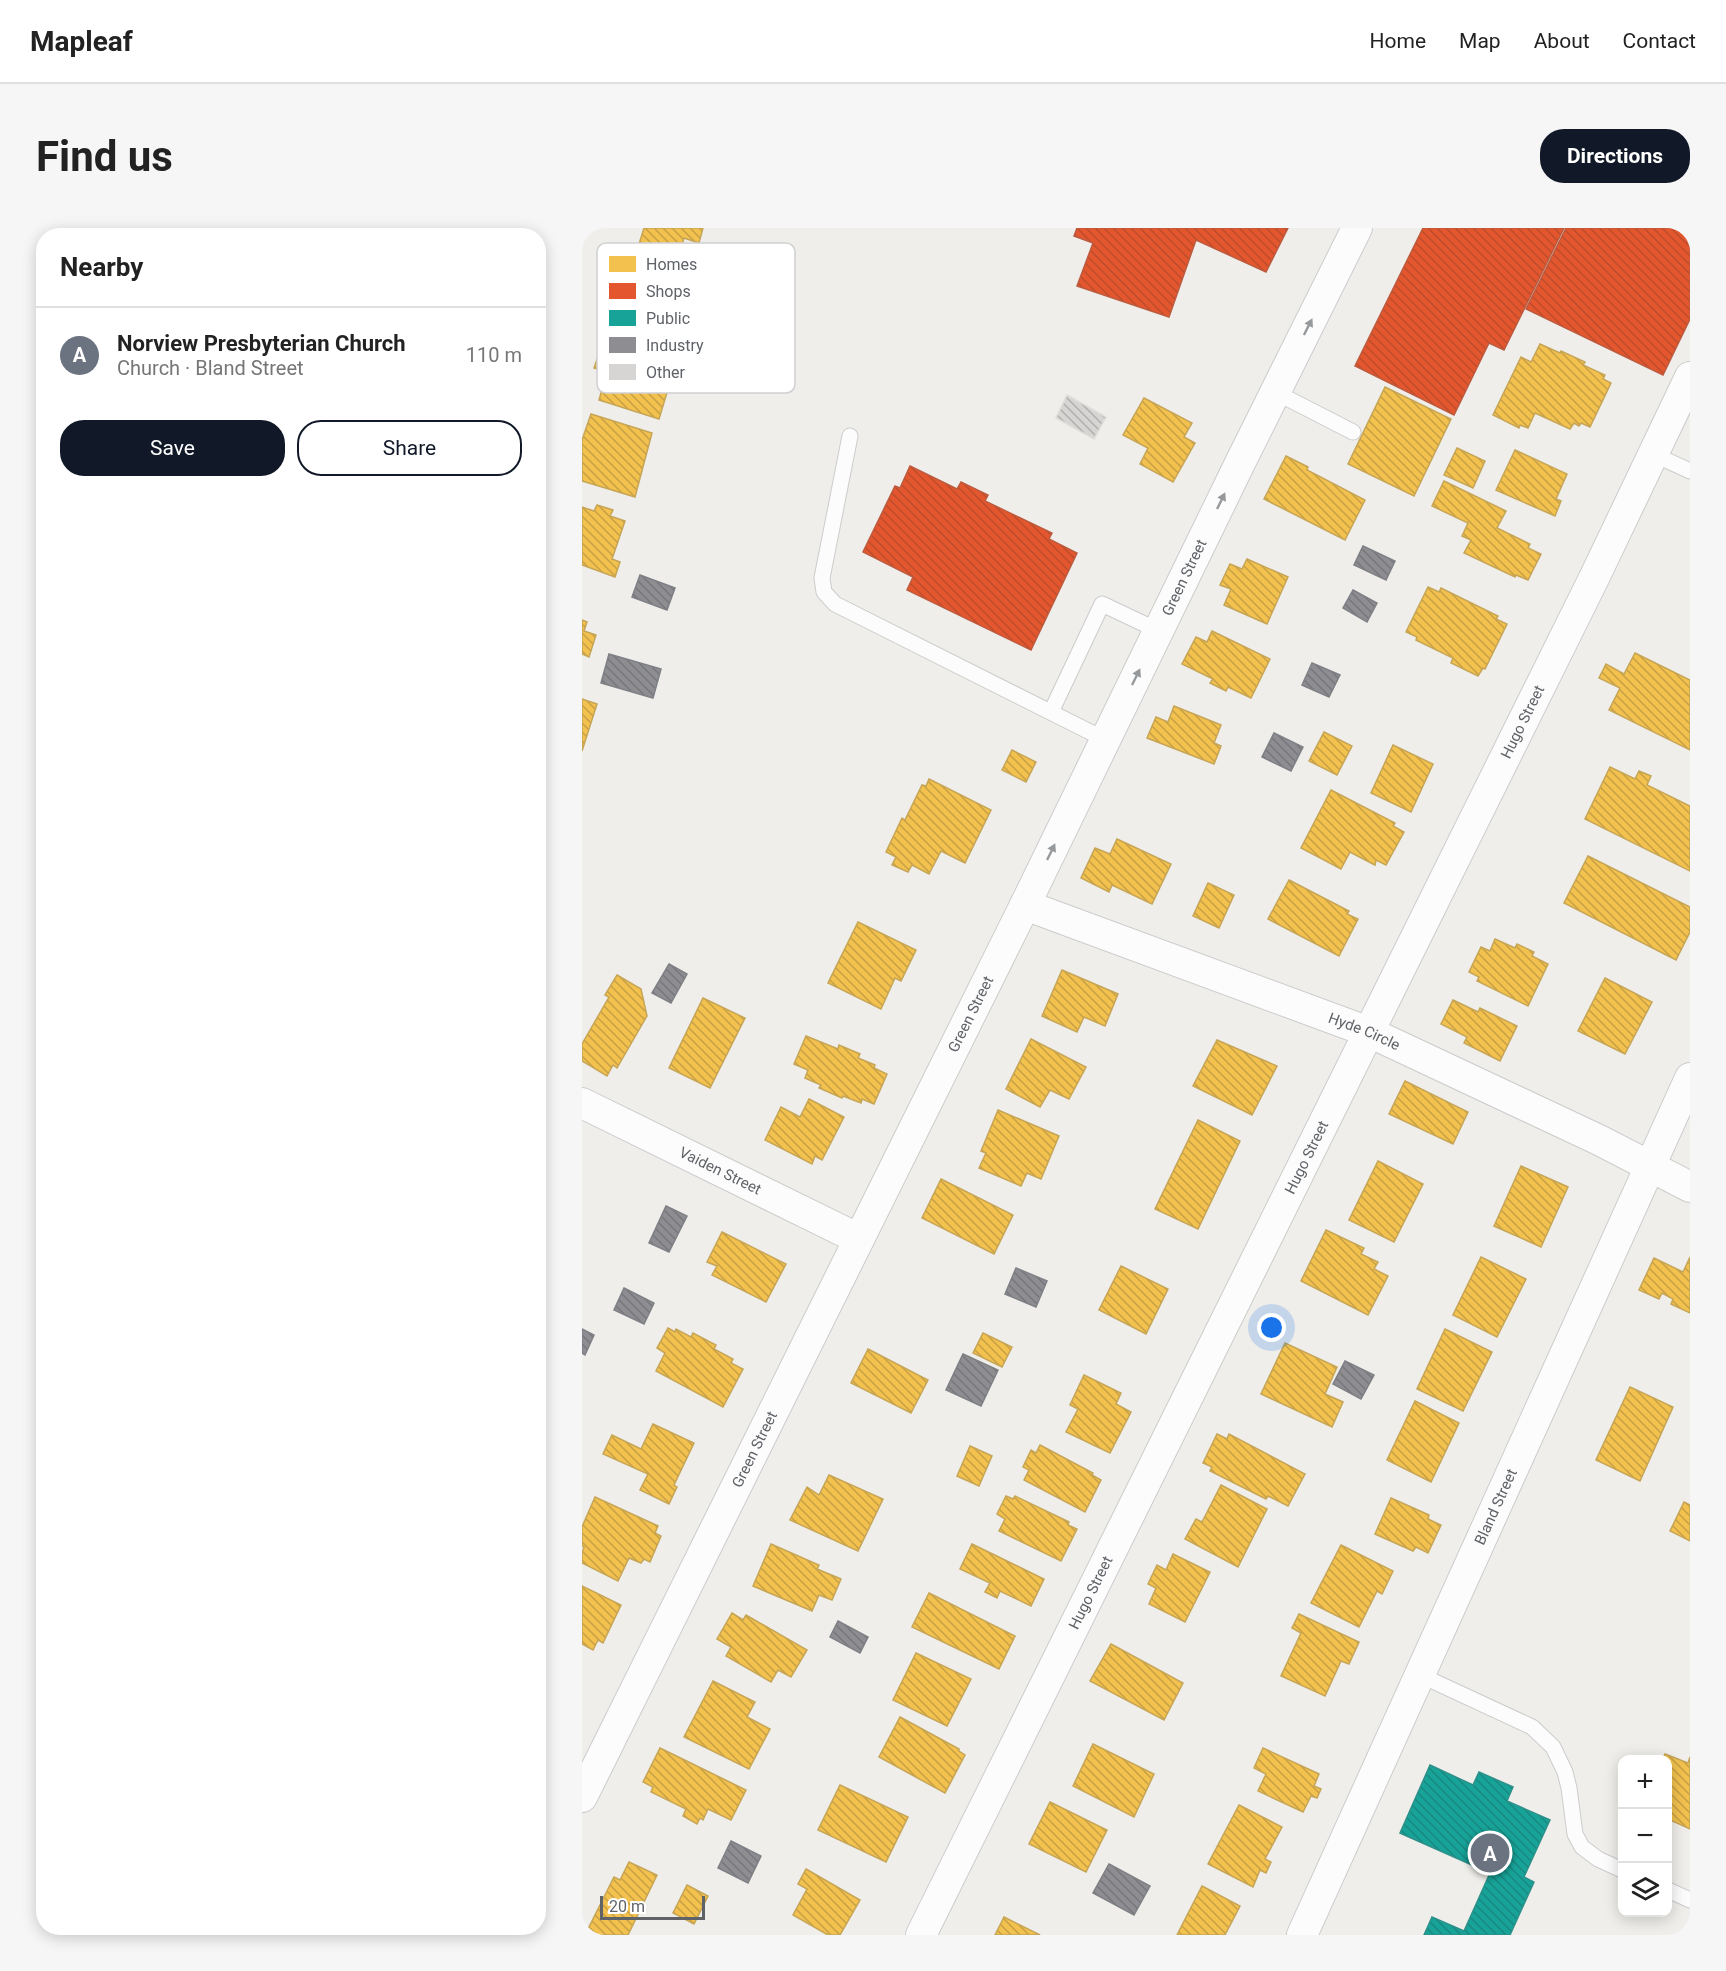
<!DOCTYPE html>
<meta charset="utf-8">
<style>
body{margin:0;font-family:Roboto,sans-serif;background:#f6f6f6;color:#222}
.controls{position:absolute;right:18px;bottom:18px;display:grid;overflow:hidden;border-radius:12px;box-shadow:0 3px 15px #0003}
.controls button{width:54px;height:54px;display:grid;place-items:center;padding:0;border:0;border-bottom:2px solid #e0e0e0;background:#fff;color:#222;font:30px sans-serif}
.scale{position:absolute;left:18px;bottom:15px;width:105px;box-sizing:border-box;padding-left:6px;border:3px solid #5f6368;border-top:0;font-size:16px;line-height:21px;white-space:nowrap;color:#5f6368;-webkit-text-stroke:4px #fff;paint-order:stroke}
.you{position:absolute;left:690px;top:1100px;width:21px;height:21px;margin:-15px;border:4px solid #fff;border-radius:50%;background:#1a73e8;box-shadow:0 0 0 9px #1a73e833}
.badge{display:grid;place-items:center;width:39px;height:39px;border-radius:50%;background:#111827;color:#fff;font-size:20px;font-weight:700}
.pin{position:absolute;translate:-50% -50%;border:3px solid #fff;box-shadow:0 2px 6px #0006}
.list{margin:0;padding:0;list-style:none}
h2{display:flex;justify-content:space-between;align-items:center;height:78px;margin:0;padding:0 24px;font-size:26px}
h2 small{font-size:20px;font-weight:400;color:#767676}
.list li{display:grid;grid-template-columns:39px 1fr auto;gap:18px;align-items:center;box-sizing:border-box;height:96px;padding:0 24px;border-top:2px solid #e0e0e0}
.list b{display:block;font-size:22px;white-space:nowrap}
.list p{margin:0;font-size:20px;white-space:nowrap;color:#767676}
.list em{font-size:20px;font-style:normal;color:#767676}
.actions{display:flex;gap:12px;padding:18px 24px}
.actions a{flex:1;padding:14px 0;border:2px solid #111827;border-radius:24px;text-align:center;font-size:21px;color:#111827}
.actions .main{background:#111827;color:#fff}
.icon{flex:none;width:33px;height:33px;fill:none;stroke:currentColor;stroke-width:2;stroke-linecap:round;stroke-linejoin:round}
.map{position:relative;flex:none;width:1108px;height:1707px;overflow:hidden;border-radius:24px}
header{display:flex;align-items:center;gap:36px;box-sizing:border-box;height:84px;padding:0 30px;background:#fff;border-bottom:2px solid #e0e0e0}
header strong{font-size:28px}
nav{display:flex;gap:33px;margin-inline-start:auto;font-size:21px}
.intro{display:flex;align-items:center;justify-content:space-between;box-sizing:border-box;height:144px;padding:0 36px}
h1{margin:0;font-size:42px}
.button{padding:15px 27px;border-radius:24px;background:#111827;color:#fff;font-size:21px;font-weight:700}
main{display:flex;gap:36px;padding:0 36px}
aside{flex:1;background:#fff;border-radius:24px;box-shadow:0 3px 15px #0003}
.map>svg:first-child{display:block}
.homes{fill:url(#homes-back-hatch);stroke:#c6a556;stroke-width:1.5}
.shops{fill:url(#shops-back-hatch);stroke:#bc5b3f;stroke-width:1.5}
.public{fill:url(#public-back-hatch);stroke:#2d908a;stroke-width:1.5}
.industry{fill:url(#industry-back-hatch);stroke:#7f8085;stroke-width:1.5}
.building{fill:url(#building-back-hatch);stroke:#deddd9;stroke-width:1.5}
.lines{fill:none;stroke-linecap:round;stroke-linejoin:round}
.lane-casing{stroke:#cbcccc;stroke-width:17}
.street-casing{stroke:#cbcccc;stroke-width:32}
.lane{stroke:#fdfcfc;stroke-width:15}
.street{stroke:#fdfcfc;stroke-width:30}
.oneway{fill:#96999c}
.labels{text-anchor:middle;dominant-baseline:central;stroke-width:6;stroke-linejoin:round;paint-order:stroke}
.street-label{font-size:15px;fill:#5f6368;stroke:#fff}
.key{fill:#fff;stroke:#cfd0d2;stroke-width:1.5}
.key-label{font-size:16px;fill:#5f6368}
</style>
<header>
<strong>Mapleaf</strong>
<nav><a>Home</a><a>Map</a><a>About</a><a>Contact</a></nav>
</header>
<div class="intro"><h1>Find us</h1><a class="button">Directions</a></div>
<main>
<aside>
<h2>Nearby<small></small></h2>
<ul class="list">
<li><span class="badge" style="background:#6b7280">A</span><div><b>Norview Presbyterian Church</b><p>Church · Bland Street</p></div><em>110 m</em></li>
</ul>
<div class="actions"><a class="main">Save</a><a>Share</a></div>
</aside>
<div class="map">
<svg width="1108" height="1707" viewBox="0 0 1108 1707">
<defs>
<pattern id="homes-back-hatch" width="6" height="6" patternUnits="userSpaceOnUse" patternTransform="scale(1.5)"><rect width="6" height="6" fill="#f2c14e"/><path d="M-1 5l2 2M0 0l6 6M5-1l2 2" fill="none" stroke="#c7a045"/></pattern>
<pattern id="shops-back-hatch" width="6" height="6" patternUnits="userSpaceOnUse" patternTransform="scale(1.5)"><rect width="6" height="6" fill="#e4572e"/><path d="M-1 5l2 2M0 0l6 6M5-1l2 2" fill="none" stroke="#bc4c2b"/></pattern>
<pattern id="public-back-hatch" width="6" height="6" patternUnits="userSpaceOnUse" patternTransform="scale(1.5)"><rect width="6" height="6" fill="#17a398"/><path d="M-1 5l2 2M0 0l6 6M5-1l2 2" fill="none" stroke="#188880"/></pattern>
<pattern id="industry-back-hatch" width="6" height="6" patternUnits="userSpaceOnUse" patternTransform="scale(1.5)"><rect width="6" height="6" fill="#8d8d92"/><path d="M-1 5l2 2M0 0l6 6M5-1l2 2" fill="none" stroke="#76777b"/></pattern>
<pattern id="building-back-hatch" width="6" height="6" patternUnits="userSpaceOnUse" patternTransform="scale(1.5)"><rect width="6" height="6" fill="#d6d5d3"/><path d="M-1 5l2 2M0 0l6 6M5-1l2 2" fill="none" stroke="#b1b0af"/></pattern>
</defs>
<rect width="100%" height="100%" fill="#efeeea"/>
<!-- homes -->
<g class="homes">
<polygon points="62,0 121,0 117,15 102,10 97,28 57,16"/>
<polygon points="24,106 96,128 77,191 17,172 25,144 12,140"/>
<polygon points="958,116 978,125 979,123 1003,134 1001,137 1023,147 1021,151 1029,155 1008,199 999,195 997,198 992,195 988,201 953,185 946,200 938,197 937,200 911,187 939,129 949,134"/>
<polygon points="803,159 869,191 832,268 766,236"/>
<polygon points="562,170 610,195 602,209 613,215 591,254 558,236 566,220 541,207"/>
<polygon points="9,186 70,205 53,269 0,253 0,212"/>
<polygon points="875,220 903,233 891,260 862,247"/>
<polygon points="933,222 985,246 974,271 979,273 973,288 914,262"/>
<polygon points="704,228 726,239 725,242 783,272 763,312 682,271"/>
<polygon points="862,253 924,283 915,300 948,316 946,320 959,326 946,352 934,347 933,349 882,325 889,312 880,308 886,295 850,278"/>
<polygon points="15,277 31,282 28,288 43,293 30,331 38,334 33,349 0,337 0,279 12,283"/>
<polygon points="665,331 706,349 685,396 642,377 649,361 638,357 648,336 660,341"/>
<polygon points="846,359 857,364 859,360 916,388 914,391 925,396 903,441 901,440 896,448 869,435 871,430 834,412 835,409 824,404"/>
<polygon points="0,392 5,394 2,403 14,407 7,429 0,426"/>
<polygon points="630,403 688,431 669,470 646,459 644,463 628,455 631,451 600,436 614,409 625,414"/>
<polygon points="1053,425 1108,452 1108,522 1027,482 1038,460 1017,450 1024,436 1042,446"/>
<polygon points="0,471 15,476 0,523"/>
<polygon points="592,478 639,497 632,515 639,518 632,536 565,510 574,489 586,494"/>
<polygon points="742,504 770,518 755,547 727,533"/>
<polygon points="811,517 851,536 829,584 789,565"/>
<polygon points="430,522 454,534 444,554 420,542"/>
<polygon points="1028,539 1053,551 1057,543 1069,548 1065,557 1108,578 1108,643 1003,591"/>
<polygon points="347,551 409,582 383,635 359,623 347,646 330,637 326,644 310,637 314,629 304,624 320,590 323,592 340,557 344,558"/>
<polygon points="749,562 813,595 811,598 822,604 804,637 794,632 793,637 768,624 759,641 719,620"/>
<polygon points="535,611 589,636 570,676 530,657 527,664 499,650 513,620 528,626"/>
<polygon points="1006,628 1108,679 1108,704 1094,732 982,675"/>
<polygon points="707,652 767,683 765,686 776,691 757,728 686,691"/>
<polygon points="626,655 652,667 637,700 611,688"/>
<polygon points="276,694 334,722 319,753 313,750 299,781 246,755"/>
<polygon points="913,711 933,720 935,716 952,724 950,728 966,736 946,778 895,753 897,749 887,744 899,719 908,723"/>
<polygon points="480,742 536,766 523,798 502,789 495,804 460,788"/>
<polygon points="35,747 59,761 65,788 35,840 31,837 25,848 0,833 0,816 27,769 23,767"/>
<polygon points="1023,750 1070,774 1043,826 996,803"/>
<polygon points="121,770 163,790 128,860 87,840"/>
<polygon points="871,772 896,784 898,780 935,798 918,833 882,815 885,809 859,796"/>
<polygon points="224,808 256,821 257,817 278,826 276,830 293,837 292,840 305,846 292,876 280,871 279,875 261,868 260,870 237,860 239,857 223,850 226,842 212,836"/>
<polygon points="449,811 504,839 487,871 468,862 458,879 424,861"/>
<polygon points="635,812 695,838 670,887 611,858"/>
<polygon points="823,853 886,884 871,916 807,886"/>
<polygon points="227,871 262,889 240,932 233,928 230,936 183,912 199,879 218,889"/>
<polygon points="416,882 477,908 459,951 445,945 439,958 397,940 404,925 399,923"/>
<polygon points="616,892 658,913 616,1001 573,981"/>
<polygon points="796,933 841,956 812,1014 767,992"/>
<polygon points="939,938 986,959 959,1019 912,998"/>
<polygon points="359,951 431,987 412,1026 340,990"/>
<polygon points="744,1002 782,1020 779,1026 796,1034 792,1041 806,1048 786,1087 719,1053"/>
<polygon points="140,1004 204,1036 184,1074 130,1047 135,1038 125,1034"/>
<polygon points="899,1029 944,1051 915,1109 871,1087"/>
<polygon points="1108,1029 1108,1085 1089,1076 1091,1071 1080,1065 1077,1071 1057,1062 1072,1030 1101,1044"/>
<polygon points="539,1038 586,1061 564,1106 517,1082"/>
<polygon points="86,1100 93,1104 94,1101 109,1109 111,1105 134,1117 132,1121 151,1131 149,1135 161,1141 141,1179 74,1143 83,1125 75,1120"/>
<polygon points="863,1101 910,1124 881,1183 835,1161"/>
<polygon points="401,1105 430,1119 420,1139 391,1125"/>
<polygon points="703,1115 755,1139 743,1166 761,1174 750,1199 679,1166"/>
<polygon points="286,1121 346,1152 329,1185 269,1155"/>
<polygon points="502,1147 539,1165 534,1176 549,1184 528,1225 484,1204 496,1181 488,1177"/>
<polygon points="1048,1159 1091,1179 1058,1253 1014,1232"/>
<polygon points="833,1173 877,1195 849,1254 805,1232"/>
<polygon points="71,1196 112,1215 92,1257 95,1259 87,1276 58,1262 66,1246 21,1226 30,1207 59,1221"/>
<polygon points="635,1206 645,1211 647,1206 723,1246 706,1278 686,1268 684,1271 628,1243 630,1239 621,1235"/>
<polygon points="458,1217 511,1245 510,1247 519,1252 503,1284 442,1252 447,1242 441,1239 449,1222 454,1225"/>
<polygon points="388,1218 410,1228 397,1258 375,1248"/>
<polygon points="247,1247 301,1271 276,1323 208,1292 225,1259 237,1267"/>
<polygon points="639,1257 685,1281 656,1339 603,1311 614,1291 620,1294"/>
<polygon points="424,1268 431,1271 433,1268 487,1294 486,1297 495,1301 479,1333 417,1303 423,1291 415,1286"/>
<polygon points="13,1269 76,1298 73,1305 79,1308 68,1334 62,1331 59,1335 47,1330 36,1353 0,1335 0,1325 2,1319 0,1318 0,1299"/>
<polygon points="809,1270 847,1287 846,1291 859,1297 846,1325 834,1319 831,1323 793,1306"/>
<polygon points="1102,1274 1108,1277 1108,1313 1088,1303"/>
<polygon points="189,1316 237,1337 235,1341 259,1351 250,1372 237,1367 230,1383 171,1358"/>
<polygon points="390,1316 462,1351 449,1378 418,1363 415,1370 403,1364 408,1355 378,1341"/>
<polygon points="759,1317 811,1343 800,1366 795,1363 777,1399 729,1375"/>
<polygon points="591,1326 628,1344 603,1394 567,1376 574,1360 566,1356 575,1337 584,1342"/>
<polygon points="0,1358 39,1377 21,1415 16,1412 11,1422 0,1416"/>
<polygon points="347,1365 433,1408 417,1441 330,1399"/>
<polygon points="150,1385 161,1392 164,1387 225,1422 209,1449 196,1442 189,1454 144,1428 149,1419 135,1411"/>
<polygon points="717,1386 777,1414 767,1436 759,1433 743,1468 699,1448 719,1405 710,1400"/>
<polygon points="529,1416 601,1455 582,1492 508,1453"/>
<polygon points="334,1425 389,1451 365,1498 311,1472"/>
<polygon points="131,1453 173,1474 165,1489 188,1501 167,1541 102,1509"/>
<polygon points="318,1489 377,1521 377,1523 383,1527 363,1565 297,1529"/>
<polygon points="511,1516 572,1546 552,1589 491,1558"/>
<polygon points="78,1520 164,1562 149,1592 126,1581 121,1592 118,1590 115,1596 101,1588 104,1581 69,1564 71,1559 61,1554"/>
<polygon points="681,1520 737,1546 732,1558 739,1561 735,1570 729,1568 721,1584 676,1563 684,1546 672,1540"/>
<polygon points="1083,1526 1106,1535 1108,1529 1108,1601 1086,1591 1086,1532 1080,1532"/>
<polygon points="258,1557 326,1589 304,1634 236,1602"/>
<polygon points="468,1574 525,1602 504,1644 447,1616"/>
<polygon points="657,1577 700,1599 683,1631 689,1634 684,1645 678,1642 671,1659 626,1636"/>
<polygon points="47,1634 75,1647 46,1707 3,1707 32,1649 38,1652"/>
<polygon points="224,1641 278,1672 258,1707 246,1707 211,1687 225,1661 216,1656"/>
<polygon points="105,1657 126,1668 112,1696 91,1685"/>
<polygon points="620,1658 658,1678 643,1707 595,1707"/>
<polygon points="422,1689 458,1707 413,1707"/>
</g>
<!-- shops -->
<g class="shops">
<polygon points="495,0 706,0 684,44 614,12 587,89 495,58 511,15 492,8"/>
<polygon points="841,0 982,0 922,122 907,115 872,187 773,138"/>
<polygon points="984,0 1108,0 1108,91 1081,147 944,81"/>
<polygon points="328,238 375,261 379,254 406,267 403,273 470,305 467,311 495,325 449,422 325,362 331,349 281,324 313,258 318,260"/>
</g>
<!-- public -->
<polygon class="public" points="848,1537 891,1557 897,1544 931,1559 925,1573 968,1592 942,1649 952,1654 928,1707 842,1707 850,1689 882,1703 908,1645 818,1605"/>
<!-- industry -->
<g class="industry">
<polygon points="781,318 813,333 804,352 772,337"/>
<polygon points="58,347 93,360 85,382 50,369"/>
<polygon points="771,362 795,375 785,394 761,380"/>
<polygon points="27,426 79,441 71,470 19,455"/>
<polygon points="730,435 758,447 747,469 720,457"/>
<polygon points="692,505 721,519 709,543 680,529"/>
<polygon points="87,736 105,746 89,775 70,765"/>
<polygon points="84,978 105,988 87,1024 67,1015"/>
<polygon points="434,1040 465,1053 454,1079 423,1066"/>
<polygon points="42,1060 72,1075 62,1096 32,1082"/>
<polygon points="0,1101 12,1107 3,1127 0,1125"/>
<polygon points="381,1126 416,1142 399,1178 364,1162"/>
<polygon points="763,1133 792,1147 779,1171 751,1156"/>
<polygon points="256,1393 286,1409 278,1425 248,1409"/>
<polygon points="149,1613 179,1628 166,1655 136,1640"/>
<polygon points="527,1636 568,1658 552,1687 511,1665"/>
</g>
<!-- building -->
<polygon class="building" points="485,167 524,189 512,211 474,190"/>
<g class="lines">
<!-- lane casing -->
<g class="lane-casing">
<g id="lane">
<polyline points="693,164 771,204"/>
<polyline points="268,208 240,350 242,364 253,376 524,512"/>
<polyline points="1071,226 1108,243"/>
<polyline points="469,484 520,376 577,403"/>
<polyline points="838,1447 950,1499 971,1519 983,1544 987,1560 993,1606 1000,1619 1016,1631 1040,1642"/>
<polyline points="1086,1662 1108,1672"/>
</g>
</g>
<!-- street casing -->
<g class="street-casing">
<g id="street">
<path id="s1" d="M443 677 787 804 1017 912 1108 959"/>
<path id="s2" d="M0 875 277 1011"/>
<path id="s3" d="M0 1569 443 677 658 235 775 0"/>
<path id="s4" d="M339 1707 1013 348 1108 149"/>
<path id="s5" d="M720 1707 1108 850"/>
</g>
</g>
<!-- lane -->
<use href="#lane" class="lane"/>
<!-- street -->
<use href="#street" class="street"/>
</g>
<!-- one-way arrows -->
<defs><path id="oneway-solid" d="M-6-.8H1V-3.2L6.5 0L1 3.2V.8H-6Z" transform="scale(1.5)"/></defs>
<g class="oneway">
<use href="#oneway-solid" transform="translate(726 99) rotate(-63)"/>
<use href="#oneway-solid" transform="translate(639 273) rotate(-64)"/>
<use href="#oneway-solid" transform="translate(554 449) rotate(-64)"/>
<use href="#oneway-solid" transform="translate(469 624) rotate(-64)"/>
</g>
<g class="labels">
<!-- street labels -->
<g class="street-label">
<text stroke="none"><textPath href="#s3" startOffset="1360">Green Street</textPath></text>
<text stroke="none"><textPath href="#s4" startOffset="1354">Hugo Street</textPath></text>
<text stroke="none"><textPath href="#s3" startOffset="874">Green Street</textPath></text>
<text stroke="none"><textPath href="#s1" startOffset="362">Hyde Circle</textPath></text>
<text stroke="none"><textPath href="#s4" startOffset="868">Hugo Street</textPath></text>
<text stroke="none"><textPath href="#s2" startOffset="154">Vaiden Street</textPath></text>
<text stroke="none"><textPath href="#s3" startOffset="388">Green Street</textPath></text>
<text stroke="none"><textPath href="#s5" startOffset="470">Bland Street</textPath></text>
<text stroke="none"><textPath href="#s4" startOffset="382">Hugo Street</textPath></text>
</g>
</g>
<!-- legend -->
<rect x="15" y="15" width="198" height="150" rx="9" class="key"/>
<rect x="27" y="28" width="27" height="16" fill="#f2c14e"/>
<rect x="27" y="55" width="27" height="16" fill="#e4572e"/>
<rect x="27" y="82" width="27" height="16" fill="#17a398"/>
<rect x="27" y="109" width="27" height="16" fill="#8d8d92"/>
<rect x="27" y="136" width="27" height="16" fill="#d6d5d3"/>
<g class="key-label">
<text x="64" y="42">Homes</text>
<text x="64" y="69">Shops</text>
<text x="64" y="96">Public</text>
<text x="64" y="123">Industry</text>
<text x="64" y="150">Other</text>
</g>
</svg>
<div class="controls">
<button>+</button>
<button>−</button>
<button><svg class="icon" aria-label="layers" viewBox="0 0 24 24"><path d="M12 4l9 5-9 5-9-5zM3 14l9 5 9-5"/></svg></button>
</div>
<div class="scale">20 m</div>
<div class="you"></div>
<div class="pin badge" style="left:908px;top:1625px;background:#6b7280">A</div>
</div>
</main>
